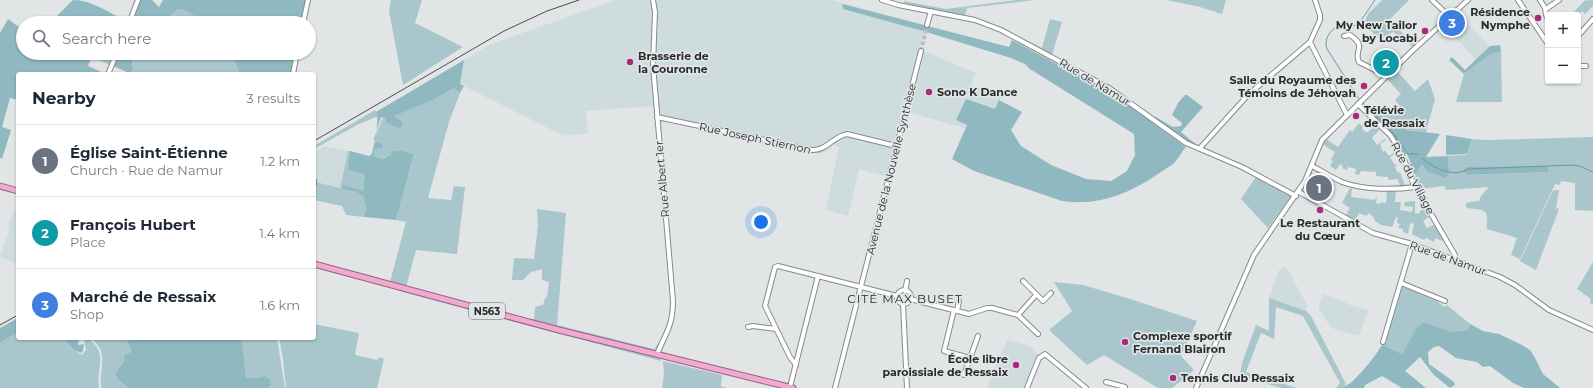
<!DOCTYPE html>
<meta charset="utf-8">
<style>
body{margin:0;font-family:Montserrat,sans-serif;background:#f6f6f7;color:#1f2937}
.controls{position:absolute;right:12px;top:12px;display:grid;overflow:hidden;border-radius:4px;box-shadow:0 1px 3px #0004}
.controls button{width:36px;height:36px;display:grid;place-items:center;padding:0;border:0;border-bottom:1px solid #e0e1e3;background:#fff;color:#1f2937;font:20px sans-serif}
.you{position:absolute;left:761px;top:222px;width:14px;height:14px;margin:-10px;border:3px solid #fff;border-radius:50%;background:#1a73e8;box-shadow:0 0 0 6px #1a73e833}
.badge{display:grid;place-items:center;width:26px;height:26px;border-radius:50%;background:#d93025;color:#fff;font-size:13px;font-weight:700}
.pin{position:absolute;translate:-50% -50%;border:2px solid #fff;box-shadow:0 1px 4px #0006}
.list{margin:0;padding:0;list-style:none}
h2{display:flex;justify-content:space-between;align-items:center;height:52px;margin:0;padding:0 16px;font-size:17px}
h2 small{font-size:13px;font-weight:400;color:#747a83}
.list li{display:grid;grid-template-columns:26px 1fr auto;gap:12px;align-items:center;box-sizing:border-box;height:72px;padding:0 16px;border-top:1px solid #e0e1e3}
.list b{display:block;font-size:15px;white-space:nowrap}
.list p{margin:0;font-size:13px;white-space:nowrap;color:#747a83}
.list em{font-size:13px;font-style:normal;color:#747a83}
.icon{flex:none;width:22px;height:22px;fill:none;stroke:currentColor;stroke-width:2;stroke-linecap:round;stroke-linejoin:round}
.map{position:relative;flex:none;width:1593px;height:388px;overflow:hidden}
.search{position:absolute;background:#fff;box-shadow:0 1px 3px #0004;left:16px;top:16px;width:300px;height:44px;display:flex;align-items:center;gap:10px;box-sizing:border-box;padding:0 14px;border-radius:22px;color:#747a83;font-size:15px}
.panel{position:absolute;background:#fff;box-shadow:0 1px 3px #0004;left:16px;top:72px;width:300px;height:268px;border-radius:4px}
.map>svg:first-child{display:block}
.built{fill:#cfdcde}
.green{fill:#a8c6cb;fill-rule:evenodd}
.forest{fill:#8fb8c0}
.lines{fill:none;stroke-linecap:round;stroke-linejoin:round}
.stream{stroke:#6f979e;stroke-width:1}
.minor-tunnel{stroke:#bcc0c0;stroke-width:4;stroke-dasharray:4 2;stroke-linecap:butt}
.minor-casing{stroke:#878a8b;stroke-width:6}
.major-casing{stroke:#a25a82;stroke-width:7}
.minor{stroke:#fff;stroke-width:4}
.major{stroke:#eeabd0;stroke-width:5}
.rail{stroke:#4b4d4d;stroke-width:1}
.poi-dot{fill:#aa2a79;stroke:#e1e5e5;stroke-width:1.5}
.labels{text-anchor:middle;dominant-baseline:central;stroke-width:3.5;stroke-linejoin:round;paint-order:stroke}
.shield{fill:#e1e5e5;stroke:#616464;stroke-width:1}
.shield-label{font-size:10px;font-weight:bold;fill:#2a2c2c}
.poi-label{font-size:11px;font-weight:bold;fill:#2a2c2c;stroke:#e1e5e5;text-anchor:start}
.street-label{font-size:11px;fill:#2a2c2c;stroke:#e1e5e5}
.neighbourhood-label{font-size:12px;letter-spacing:1px;fill:#272a2a;stroke:#e1e5e5}
</style>
<div class="map">
<svg width="1593" height="388" viewBox="0 0 1593 388">
<rect width="100%" height="100%" fill="#e1e5e5"/>
<!-- built -->
<g class="built">
<polygon points="616,0 832,0 925,25 919,49 976,73 971,85 1001,97 983,136 964,128 904,111 888,177 859,169 848,216 826,210 839,147 833,145 830,149 821,154 664,120 660,125 660,129 656,128 654,106 586,111 588,133 564,136 460,84 464,60 491,44"/>
<polygon points="1463,19 1490,46 1476,60 1451,32"/>
<polygon points="324,146 348,151 340,188 317,182 314,193 314,163 316,152"/>
<polygon points="13,211 18,213 18,265 0,257 10,227 8,226"/>
<polygon points="1286,266 1307,305 1306,311 1269,298 1279,270"/>
<polygon points="1323,294 1340,300 1350,305 1368,310 1359,336 1334,329 1328,323 1318,308"/>
<polygon points="1007,340 1030,346 1039,356 1026,388 987,388"/>
</g>
<!-- green -->
<g class="green">
<polygon points="391,0 422,0 415,23 463,47 403,85 389,11"/>
<polygon points="1017,0 1034,0 967,8 965,15 1001,27 1042,48 1050,19 1062,22 1052,55 1033,45 958,14 905,5 904,1 946,9"/>
<polygon points="1167,0 1226,0 1222,14 1200,7"/>
<polygon points="1382,0 1409,0 1389,20 1415,45 1413,47 1393,32 1380,39 1377,37 1364,24 1368,14"/>
<polygon points="1585,0 1587,1 1588,0 1593,0 1593,6 1585,14 1582,11 1578,15 1571,15"/>
<polygon points="178,9 187,11 201,20 199,23 162,23"/>
<polygon points="1501,52 1502,102 1456,102 1464,74 1492,53"/>
<polygon points="77,53 117,53 112,66 92,57 81,57"/>
<path d="M153 53H231L240 74H128C137 67 128 64 139 55L143 59Z"/>
<polygon points="1396,70 1415,91 1428,79 1435,99 1426,132 1394,128 1378,113 1385,104 1396,114 1400,106 1395,100 1401,94 1387,79"/>
<polygon points="454,88 460,93 449,122 428,198 451,200 454,186 465,187 457,254 416,250 406,287 390,282 406,222 396,220 414,156 392,154 387,157 378,159 374,156 375,149 380,149 374,139 383,117 385,118 386,121 401,129 403,122 393,116 433,100"/>
<polygon points="375,110 378,116 357,125 314,149 314,146"/>
<polygon points="1359,123 1363,127 1362,129 1366,132 1368,132 1376,125 1380,129 1372,138 1377,145 1385,139 1386,140 1380,144 1383,152 1392,145 1385,151 1389,156 1395,152 1395,154 1390,157 1394,164 1397,165 1395,167 1398,173 1400,172 1405,186 1400,187 1398,179 1388,180 1388,177 1376,176 1376,172 1361,171 1359,175 1355,174 1356,169 1348,167 1347,170 1342,168 1343,166 1340,164 1336,170 1330,166 1333,161 1331,160 1335,152 1322,144 1326,139 1338,147 1350,130 1352,132"/>
<path d="M1593 137V211L1575 210V183L1561 181 1560 185 1555 184 1520 259 1511 255 1517 238 1487 229C1486 225 1487 223 1487 219 1488 207 1475 210 1467 208L1465 204 1469 202 1479 201 1481 196 1489 187 1446 190 1444 186 1418 189 1413 179 1422 164 1449 171 1448 156 1467 155 1472 139 1486 140ZM1467 167 1548 172 1468 175Z"/>
<path d="M348 151H350L348 161 365 174 363 192 355 191 364 197C367 203 366 210 364 217L346 215 342 206 314 200 316 182 340 188Z"/>
<polygon points="1256,177 1290,196 1290,198 1268,228 1241,199"/>
<polygon points="1350,188 1352,189 1351,197 1375,200 1377,195 1376,203 1379,204 1381,202 1386,203 1387,190 1396,190 1395,202 1401,202 1400,210 1412,212 1413,207 1404,206 1405,202 1415,201 1415,213 1419,214 1420,211 1426,208 1430,216 1423,221 1427,228 1436,224 1444,238 1442,241 1435,238 1434,242 1426,238 1424,240 1412,234 1414,224 1410,223 1408,234 1403,232 1403,229 1398,228 1400,224 1397,223 1398,218 1396,217 1392,227 1381,225 1374,220 1375,219 1369,213 1366,216 1359,213 1354,222 1345,217 1350,208 1342,203"/>
<polygon points="1554,190 1559,190 1556,208 1559,209 1536,270 1520,261 1552,192"/>
<polygon points="537,209 566,213 557,325 654,349 662,339 655,350 650,351 532,321 532,319 534,319 535,307 543,305 545,298 547,297 549,282 542,280 542,269 531,272 523,280 512,280 514,258 534,259 538,225"/>
<polygon points="1593,262 1593,305 1590,303 1591,299 1577,289"/>
<polygon points="1054,282 1083,285 1127,298 1197,321 1181,356 1194,370 1188,375 1185,374 1181,377 1182,380 1172,388 1158,388 1104,355 1087,365 1049,330 1072,311"/>
<polygon points="1401,286 1437,301 1444,307 1447,305 1470,324 1467,330 1452,332 1424,322 1416,330 1402,354 1382,345 1385,341"/>
<polygon points="398,290 660,358 661,361 399,291"/>
<polygon points="1269,298 1306,311 1311,316 1346,384 1342,388 1336,388 1340,383 1303,316 1276,307 1274,339 1261,333 1246,372 1297,388 1281,388 1240,375 1242,363 1256,325 1269,331"/>
<polygon points="314,324 359,333 355,355 377,360 379,357 384,359 377,388 286,388 283,359 279,338 314,338"/>
<path d="M18 332V338H63L74 350 82 355 86 350 84 338H88C109 354 96 368 99 388H0V343Z"/>
<path d="M91 338H125L131 349 130 353 123 360 119 380 128 388H101C99 367 110 354 91 338Z"/>
<polygon points="242,338 277,338 285,388 268,388 270,385 260,378 246,378"/>
<polygon points="663,361 722,375 721,386 726,388 662,388 664,374"/>
</g>
<!-- forest -->
<g class="forest">
<path d="M73 0C92 0 112 14 129 23H50Z"/>
<polygon points="138,0 152,0 159,7 163,0 306,0 302,23 199,23 200,20 187,11 178,9 162,23 129,23"/>
<path d="M842 4 1009 47 1012 40 1092 83 1134 109 1186 147C1181 152 1178 160 1173 164 1167 168 1161 172 1155 176 1126 195 1098 206 1062 201L974 171 952 159 967 125 956 120 966 99 995 109 999 100 1022 112 1011 130 1021 146 1051 165 1086 179 1111 181 1127 171 1135 155 1134 134 1030 69 1025 64 1011 58 923 31 843 9Z"/>
<polygon points="8,19 23,30 23,53 77,53 81,57 92,57 88,66 106,74 18,74 18,100 10,98 2,127 11,130 2,159 0,158 0,33"/>
<polygon points="1500,45 1501,52 1492,53 1464,74 1449,60 1452,57 1465,70 1490,46"/>
<path d="M120 53H153L143 59 139 55C134 59 131 61 133 68L132 71 129 73 113 66 116 62Z"/>
<polygon points="231,53 296,53 292,74 240,74"/>
<path d="M464 60 460 84 464 86 460 93 454 88 433 100 394 116 403 122 401 129 387 123 385 118 381 117 374 139 376 143 380 142 383 148 375 149 374 156C381 161 389 158 394 151H402L414 155 396 220 364 217 366 208 364 197 355 191 342 189 343 185 363 191 365 174 349 170 348 161 350 151 369 156 372 154C374 145 380 120 376 112Z"/>
<polygon points="1185,95 1187,95 1203,107 1181,132 1197,145 1194,145 1188,142 1153,118 1154,116 1173,127 1181,126 1182,123 1172,115 1178,103"/>
<polygon points="1378,113 1393,128 1399,123 1407,130 1440,134 1426,157 1448,156 1449,171 1446,178 1427,171 1422,164 1413,179 1408,165 1411,164 1407,154 1404,155 1393,134 1374,117"/>
<polygon points="1446,135 1472,139 1467,154 1446,155"/>
<polygon points="1548,166 1548,172 1468,175 1462,171 1467,167"/>
<polygon points="18,318 18,332 0,343 0,328"/>
<path d="M1424 322 1452 332 1467 330 1470 324 1483 331 1499 334 1522 345 1530 350 1534 356 1543 374 1560 388H1524L1513 383 1490 366 1483 367 1477 362 1456 358 1439 346 1434 347 1428 352 1429 364 1454 382 1455 385 1450 388 1434 375 1420 357 1405 371 1426 388H1402L1382 376 1365 385 1364 388H1342C1346 385 1350 384 1353 381 1364 370 1374 358 1382 345L1402 354 1416 329Z"/>
<polygon points="63,338 79,338 78,345 84,344 83,351 81,353 74,350"/>
<polygon points="125,338 242,338 246,378 260,378 265,376 270,380 271,385 268,388 128,388 119,380 115,374 122,365 125,355 130,353 131,349"/>
</g>
<g class="lines">
<!-- stream -->
<g class="stream">
<path d="M1359 99 1327 49C1324 41 1328 33 1335 28L1358 25 1375 0"/>
<polyline points="1363,103 1395,135 1408,154 1418,154"/>
<path d="M1422 158C1434 169 1454 178 1468 169L1574 165 1582 167 1593 172"/>
</g>
<!-- minor-tunnel -->
<polyline class="minor-tunnel" points="921,51 927,25"/>
<!-- minor casing -->
<g class="minor-casing">
<g id="minor">
<path d="M653 0 655 12 653 65 673 301C673 325 666 333 657 354"/>
<polyline points="882,0 898,5 975,20 1001,30 1109,88 1186,143 1242,167 1296,196"/>
<polyline points="1432,0 1450,17"/>
<polyline points="1518,0 1548,44"/>
<polyline points="1540,0 1545,8 1546,15 1548,19"/>
<polyline points="1546,9 1559,0"/>
<polyline points="129,23 138,0"/>
<polyline points="303,23 308,0"/>
<polyline points="927,25 931,11"/>
<path d="M1344 36 1350 35C1368 47 1353 50 1359 62L1387 76"/>
<polyline points="1578,36 1593,19"/>
<polyline points="1310,42 1347,115"/>
<polyline points="1578,66 1586,66"/>
<polyline points="108,74 117,53"/>
<polyline points="293,74 297,53"/>
<polyline points="1358,104 1390,135 1394,141 1405,162 1413,183 1455,255 1455,261"/>
<path d="M657 117 812 150C826 151 834 136 847 134L896 146"/>
<polyline points="1200,148 1248,95 1310,42 1320,20 1320,15 1315,0"/>
<path d="M1312 166C1322 171 1331 177 1342 182 1363 190 1393 190 1415 187"/>
<polyline points="314,181 314,184"/>
<polyline points="1299,192 1373,233 1412,244 1500,277 1515,285 1549,310 1593,330"/>
<polyline points="1023,281 1043,301 1051,293"/>
<polyline points="1401,283 1445,301"/>
<circle cx="904" cy="297" r="7"/>
<polyline points="905,291 907,281"/>
<polyline points="910,299 969,314 987,308 992,308 1018,315 1038,334"/>
<polyline points="903,304 907,388"/>
<polyline points="954,310 944,351 970,358"/>
<polyline points="957,311 959,301"/>
<polyline points="1018,315 1036,295"/>
<polyline points="748,327 753,326 776,329"/>
<polyline points="1383,342 1412,244"/>
<polyline points="796,365 790,357 765,306 775,267 778,266 897,296"/>
<polyline points="964,375 978,336"/>
<polyline points="1106,382 1125,387"/>
<polyline points="790,387 818,276"/>
<polyline points="835,388 921,51"/>
<polyline points="1027,388 1039,358 1045,354 1086,388"/>
<polyline points="1196,388 1254,255 1305,181 1322,140 1412,51 1468,0"/>
</g>
</g>
<!-- major casing -->
<g class="major-casing">
<g id="major">
<polyline points="0,186 18,191"/>
<polyline points="314,264 559,330 793,388"/>
</g>
</g>
<!-- minor -->
<use href="#minor" class="minor"/>
<!-- major -->
<use href="#major" class="major"/>
<!-- rail -->
<g class="rail">
<polyline points="314,141 504,31 547,11 579,0"/>
<polyline points="0,325 18,315"/>
</g>
</g>
<!-- markers -->
<g class="poi-dot">
<circle cx="1538" cy="18" r="4"/>
<circle cx="1425" cy="31" r="4"/>
<circle cx="630" cy="62" r="4"/>
<circle cx="1364" cy="86" r="4"/>
<circle cx="929" cy="92" r="4"/>
<circle cx="1356" cy="116" r="4"/>
<circle cx="1320" cy="210" r="4"/>
<circle cx="1125" cy="342" r="4"/>
<circle cx="1016" cy="365" r="4"/>
<circle cx="1173" cy="378" r="4"/>
</g>
<g class="labels">
<!-- shield labels -->
<rect class="shield" x="469" y="303" width="36" height="16" rx="3"/>
<g class="shield-label">
<text x="487" y="311">N563</text>
</g>
<!-- poi labels -->
<g class="poi-label">
<text x="1530" y="12" text-anchor="end">Résidence<tspan x="1530" dy="13">Nymphe</tspan></text>
<text x="1417" y="25" text-anchor="end">My New Tailor<tspan x="1417" dy="13">by Locabi</tspan></text>
<text x="638" y="56">Brasserie de<tspan x="638" dy="13">la Couronne</tspan></text>
<text x="1356" y="80" text-anchor="end">Salle du Royaume des<tspan x="1356" dy="13">Témoins de Jéhovah</tspan></text>
<text x="937" y="92">Sono K Dance</text>
<text x="1364" y="110">Télévie<tspan x="1364" dy="13">de Ressaix</tspan></text>
<text x="1320" y="223" text-anchor="middle">Le Restaurant<tspan x="1320" dy="13">du Cœur</tspan></text>
<text x="1133" y="336">Complexe sportif<tspan x="1133" dy="13">Fernand Blairon</tspan></text>
<text x="1008" y="359" text-anchor="end">École libre<tspan x="1008" dy="13">paroissiale de Ressaix</tspan></text>
<text x="1181" y="378">Tennis Club Ressaix</text>
</g>
<!-- street labels -->
<g class="street-label">
<text transform="translate(1095 82) rotate(31)">Rue de Namur</text>
<text transform="translate(755 138) rotate(12)">Rue Joseph Stiernon</text>
<text transform="translate(891 169) rotate(-76)">Avenue de la Nouvelle Synthèse</text>
<text transform="translate(1413 178) rotate(62)">Rue du Village</text>
<text transform="translate(662 179) rotate(-95)">Rue Albert 1er</text>
<text transform="translate(1448 258) rotate(20)">Rue de Namur</text>
</g>
<!-- neighbourhood labels -->
<g class="neighbourhood-label">
<text x="905" y="298">CITÉ MAX BUSET</text>
</g>
</g>
</svg>
<div class="controls">
<button>+</button>
<button>−</button>
</div>
<div class="you"></div>
<div class="pin badge" style="left:1319px;top:188px;background:#6b7280">1</div>
<div class="pin badge" style="left:1386px;top:63px;background:#0f9aa8">2</div>
<div class="pin badge" style="left:1452px;top:23px;background:#3f7fe0">3</div>
<div class="search"><svg class="icon" aria-label="search" viewBox="0 0 24 24"><circle cx="10" cy="10" r="6"/><path d="M15 15l6 6"/></svg>Search here</div>
<section class="panel">
<h2>Nearby<small>3 results</small></h2>
<ul class="list">
<li><span class="badge" style="background:#6b7280">1</span><div><b>Église Saint-Étienne</b><p>Church · Rue de Namur</p></div><em>1.2 km</em></li>
<li><span class="badge" style="background:#0f9aa8">2</span><div><b>François Hubert</b><p>Place</p></div><em>1.4 km</em></li>
<li><span class="badge" style="background:#3f7fe0">3</span><div><b>Marché de Ressaix</b><p>Shop</p></div><em>1.6 km</em></li>
</ul>
</section>
</div>
